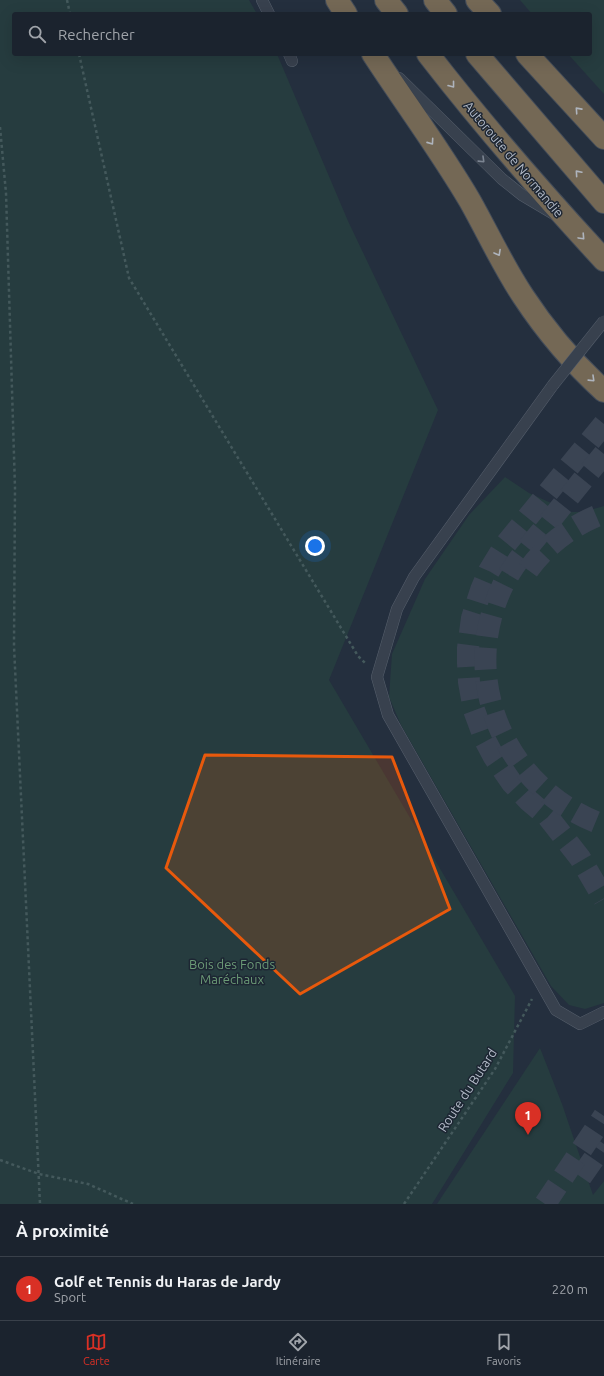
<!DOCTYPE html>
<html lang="fr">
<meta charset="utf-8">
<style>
body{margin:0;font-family:Ubuntu,sans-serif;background:#282f3a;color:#f1f3f6}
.you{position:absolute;left:315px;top:546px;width:14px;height:14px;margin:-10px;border:3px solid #fff;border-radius:50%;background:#1a73e8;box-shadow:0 0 0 6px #1a73e833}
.badge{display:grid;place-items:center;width:26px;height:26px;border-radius:50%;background:#d93025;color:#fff;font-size:13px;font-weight:700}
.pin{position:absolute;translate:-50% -33px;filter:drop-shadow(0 1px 2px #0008)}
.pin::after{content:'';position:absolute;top:21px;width:14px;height:12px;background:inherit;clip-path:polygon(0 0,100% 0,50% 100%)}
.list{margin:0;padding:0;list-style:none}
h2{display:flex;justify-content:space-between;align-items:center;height:52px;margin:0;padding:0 16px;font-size:17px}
h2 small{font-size:13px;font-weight:400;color:#a0a4aa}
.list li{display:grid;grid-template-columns:26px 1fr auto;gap:12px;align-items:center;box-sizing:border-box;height:64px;padding:0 16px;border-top:1px solid #39404a}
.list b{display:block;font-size:15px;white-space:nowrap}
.list p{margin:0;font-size:13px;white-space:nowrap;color:#a0a4aa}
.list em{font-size:13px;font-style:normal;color:#a0a4aa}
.icon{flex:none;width:22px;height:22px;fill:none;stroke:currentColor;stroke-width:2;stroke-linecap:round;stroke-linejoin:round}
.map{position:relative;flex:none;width:604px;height:1204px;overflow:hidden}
.search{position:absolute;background:#1b232e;box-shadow:0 4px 16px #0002;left:12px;right:12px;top:12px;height:44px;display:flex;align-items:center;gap:10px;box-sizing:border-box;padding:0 14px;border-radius:4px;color:#a0a4aa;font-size:15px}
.sheet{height:116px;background:#1b232e}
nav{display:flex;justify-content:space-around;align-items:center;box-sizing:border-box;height:56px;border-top:1px solid #39404a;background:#1b232e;font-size:11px;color:#a0a4aa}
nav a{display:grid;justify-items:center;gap:2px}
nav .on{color:#d93025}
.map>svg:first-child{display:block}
.green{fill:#263c3f}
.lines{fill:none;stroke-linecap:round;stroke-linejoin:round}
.motorway-tunnel{stroke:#3a4453;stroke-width:22;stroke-dasharray:22 11;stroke-linecap:butt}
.service-casing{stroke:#565f6c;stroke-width:12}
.motorway-casing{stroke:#434c59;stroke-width:24}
.path{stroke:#44595c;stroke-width:2.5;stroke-dasharray:3 3;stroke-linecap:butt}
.service{stroke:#38414e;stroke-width:11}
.motorway{stroke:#746855;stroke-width:22}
.service-bridge-casing{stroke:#565f6c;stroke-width:12;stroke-linecap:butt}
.service-bridge{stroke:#38414e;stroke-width:11}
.oneway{stroke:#aeb4bd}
.oneway2{stroke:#7c8592}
.marked{fill:#e8590c;fill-opacity:0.2;stroke:#e8590c;stroke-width:3;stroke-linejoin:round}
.labels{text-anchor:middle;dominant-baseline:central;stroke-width:3;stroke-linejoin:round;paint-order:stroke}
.street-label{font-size:13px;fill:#b4bcc9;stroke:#1d2633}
.park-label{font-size:13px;fill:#6b9a76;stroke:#1d2633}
</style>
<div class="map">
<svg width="604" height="1204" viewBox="0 0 604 1204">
<rect width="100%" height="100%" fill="#242f3e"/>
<!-- green -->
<g class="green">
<polygon points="0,0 249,0 257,14 14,14 14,54 277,54 348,221 438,410 329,680 515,996 513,1073 432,1204 0,1204"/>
<polygon points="520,0 604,0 604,94 568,54 590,54 590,14 532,14"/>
<polygon points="505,477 529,493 571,512 583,512 604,506 604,1003 585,1009 569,1005 551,986 401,725 389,697 392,654 425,579 469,515"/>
<polygon points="540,1048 562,1104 593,1195 604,1181 604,1204 437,1204"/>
</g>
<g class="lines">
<!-- motorway-tunnel -->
<g class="motorway-tunnel">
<polyline points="604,424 505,545 489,571 481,590 472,618 468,648 468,663 469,682 474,710 485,740 494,757 512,783 528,800 548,817 580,858 604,899"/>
<path d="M604 454C584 478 565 502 545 527 530 545 515 562 504 583 456 678 505 790 604 825"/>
<path d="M528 570C547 544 574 524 604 513"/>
<polyline points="581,1177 604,1144"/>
<polyline points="545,1204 604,1116"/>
</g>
<!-- service casing -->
<g class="service-casing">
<g id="service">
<polyline points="262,0 269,14"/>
<polyline points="289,54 292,61"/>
<polyline points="399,78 502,179 522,195 554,214"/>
<polyline points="553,385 414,577 397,609 377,677 388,715 556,1010 580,1024 604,1012"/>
</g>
</g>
<!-- motorway casing -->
<g class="motorway-casing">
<g id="motorway">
<polyline points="337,0 346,14"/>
<polyline points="386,0 397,14"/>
<polyline points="435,0 446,14"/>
<polyline points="477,0 490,14"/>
<path d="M373 54C405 103 440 150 470 201 488 233 503 266 523 296 546 331 573 363 604 391"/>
<path d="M428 54C483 125 543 194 604 260"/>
<polyline points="477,54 604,202"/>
<polyline points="527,54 604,138"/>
</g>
</g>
<!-- path -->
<g class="path">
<polyline points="67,0 70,14"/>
<polyline points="79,54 129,278 358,656 365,663"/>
<polyline points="0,127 6,193 15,488 14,646 40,1204"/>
<polyline points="0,1160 39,1174 88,1184 133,1204"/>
<polyline points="404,1204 495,1069 532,999"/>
</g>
<!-- service -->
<use href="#service" class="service"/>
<!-- motorway -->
<use href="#motorway" class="motorway"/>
<!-- service-bridge casing -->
<g class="service-bridge-casing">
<polyline id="service-bridge" points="553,385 604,321"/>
</g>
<!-- service-bridge -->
<use href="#service-bridge" class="service-bridge"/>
</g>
<!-- one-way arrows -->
<defs><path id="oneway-chevron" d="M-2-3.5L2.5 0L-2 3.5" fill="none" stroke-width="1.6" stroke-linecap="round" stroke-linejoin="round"/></defs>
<g class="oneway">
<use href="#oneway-chevron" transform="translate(452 85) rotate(52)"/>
<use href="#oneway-chevron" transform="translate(578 110) rotate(-132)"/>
<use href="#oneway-chevron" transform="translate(431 142) rotate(55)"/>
<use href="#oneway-chevron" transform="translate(578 173) rotate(-131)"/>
<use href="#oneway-chevron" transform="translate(582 237) rotate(47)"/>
<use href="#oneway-chevron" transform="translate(498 253) rotate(61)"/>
<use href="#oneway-chevron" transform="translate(592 379) rotate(44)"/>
</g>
<use class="oneway2" href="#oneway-chevron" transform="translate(482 160) rotate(44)"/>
<!-- marked area -->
<path class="marked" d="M205 755 392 757 450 909 300 994 166 868Z"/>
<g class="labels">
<!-- street labels -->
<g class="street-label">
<text transform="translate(514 159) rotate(50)">Autoroute de Normandie</text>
<text transform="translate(467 1090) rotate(-57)">Route du Butard</text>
</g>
<!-- park labels -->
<g class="park-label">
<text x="232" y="964">Bois des Fonds<tspan x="232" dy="15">Maréchaux</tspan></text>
</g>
</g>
</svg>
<div class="you"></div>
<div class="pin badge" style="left:528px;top:1135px">1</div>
<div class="search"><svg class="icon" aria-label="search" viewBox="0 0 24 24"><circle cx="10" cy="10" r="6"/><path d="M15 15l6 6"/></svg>Rechercher</div>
</div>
<section class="sheet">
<h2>À proximité<small></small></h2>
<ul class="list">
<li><span class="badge">1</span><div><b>Golf et Tennis du Haras de Jardy</b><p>Sport</p></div><em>220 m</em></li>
</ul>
</section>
<nav>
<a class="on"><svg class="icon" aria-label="map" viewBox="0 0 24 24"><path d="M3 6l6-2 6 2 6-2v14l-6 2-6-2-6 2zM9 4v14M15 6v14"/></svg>Carte</a>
<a><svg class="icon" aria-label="directions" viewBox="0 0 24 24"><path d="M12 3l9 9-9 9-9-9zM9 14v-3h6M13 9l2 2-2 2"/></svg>Itinéraire</a>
<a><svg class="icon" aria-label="saved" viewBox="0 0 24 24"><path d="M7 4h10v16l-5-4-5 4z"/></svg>Favoris</a>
</nav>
